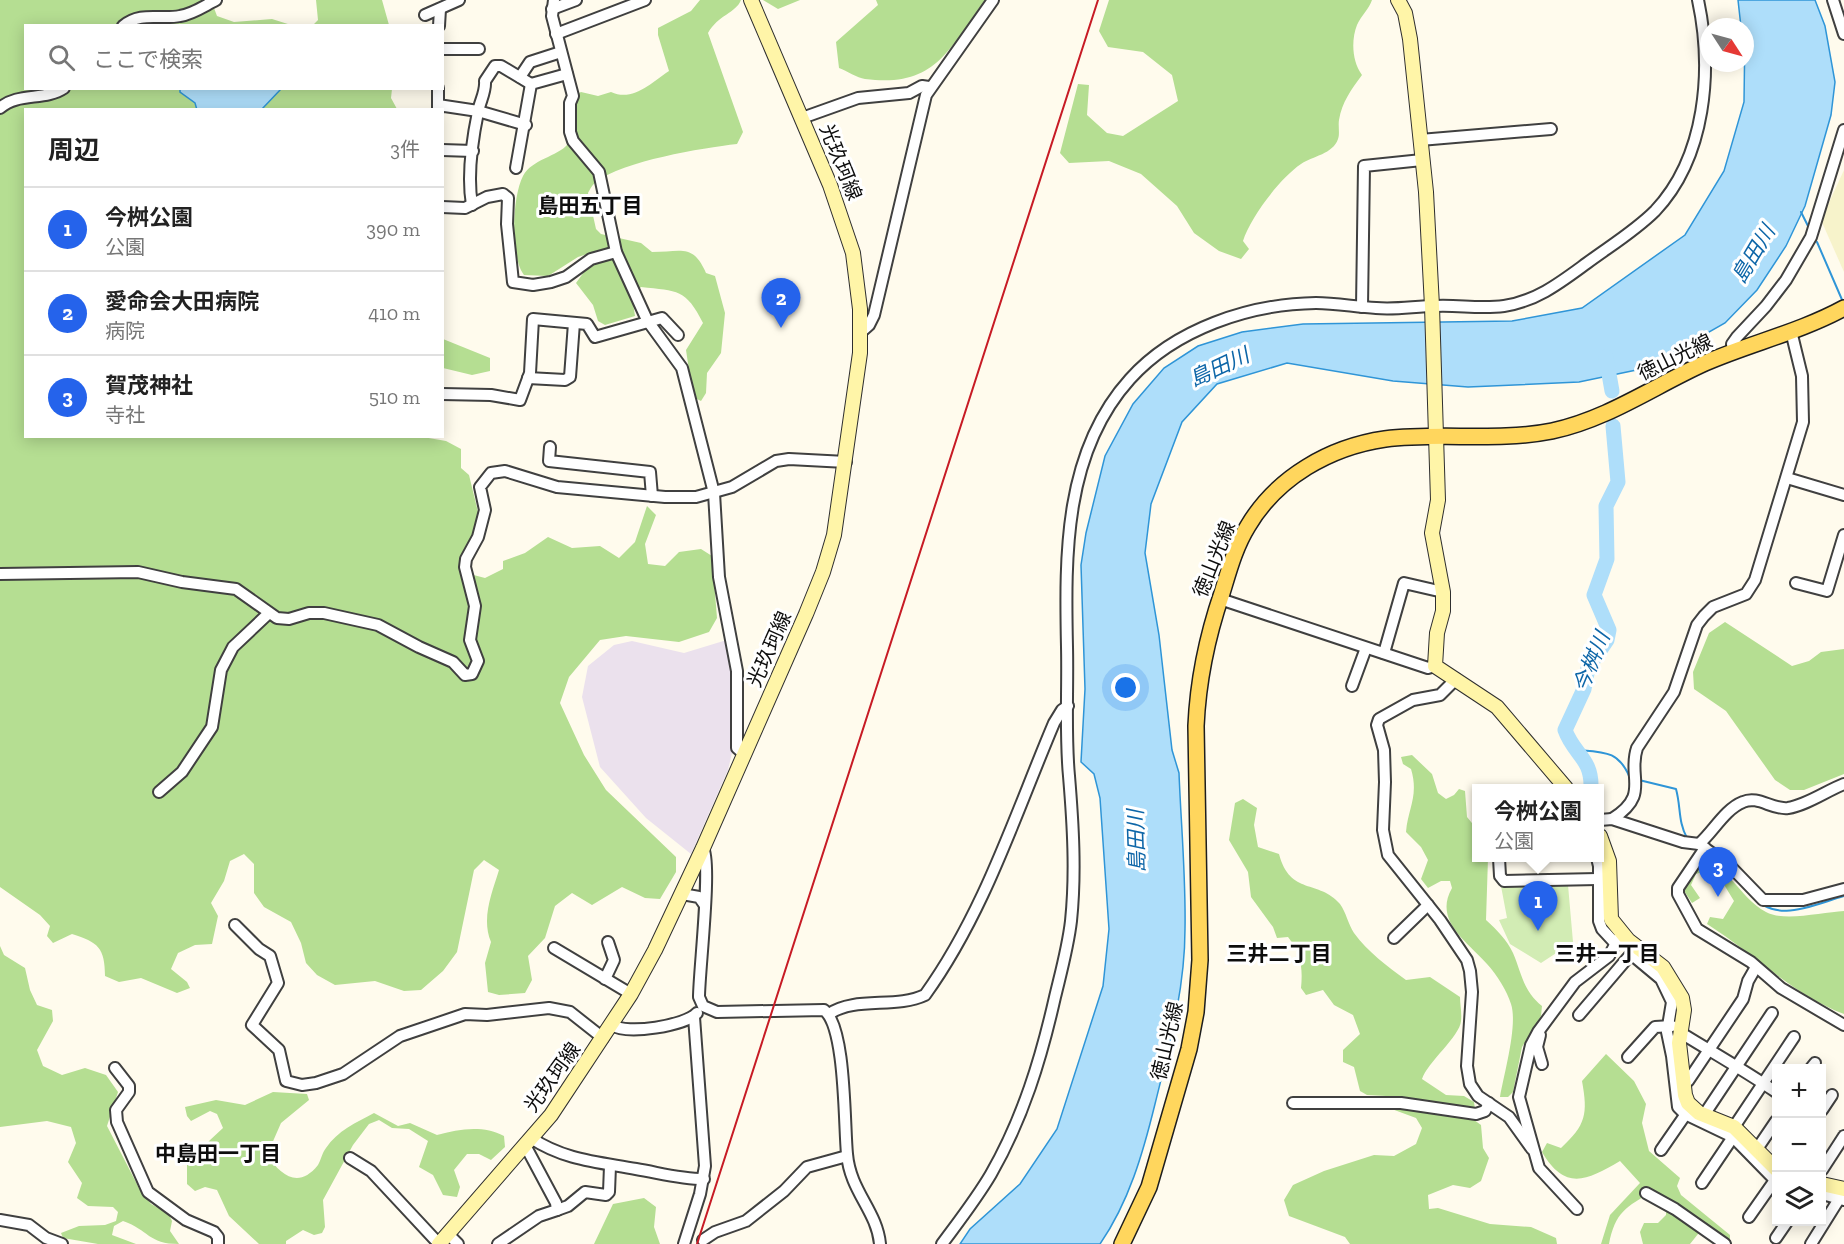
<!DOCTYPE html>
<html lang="ja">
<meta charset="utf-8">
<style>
body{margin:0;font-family:"Zilla Slab","Noto Sans JP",serif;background:#f2f2f2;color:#222}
.controls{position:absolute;right:18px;bottom:18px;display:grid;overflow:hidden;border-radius:0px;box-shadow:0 3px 15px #0003}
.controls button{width:54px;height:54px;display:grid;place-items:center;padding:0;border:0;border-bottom:2px solid #e0e0e0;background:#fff;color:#222;font:30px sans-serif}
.compass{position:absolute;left:1700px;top:18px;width:54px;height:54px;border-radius:50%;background:#fff;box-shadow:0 3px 15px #0003;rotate:126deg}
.you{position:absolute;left:1126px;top:688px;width:21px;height:21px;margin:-15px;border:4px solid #fff;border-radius:50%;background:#1a73e8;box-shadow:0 0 0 9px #1a73e833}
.badge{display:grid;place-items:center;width:39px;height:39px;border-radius:50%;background:#2563eb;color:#fff;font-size:20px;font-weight:700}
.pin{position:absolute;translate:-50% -50px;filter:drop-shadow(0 2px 3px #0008)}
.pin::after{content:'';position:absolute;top:32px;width:21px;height:18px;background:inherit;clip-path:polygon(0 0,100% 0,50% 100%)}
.popup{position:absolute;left:1472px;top:784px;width:132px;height:78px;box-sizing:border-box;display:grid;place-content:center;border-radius:0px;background:#fff;filter:drop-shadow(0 2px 4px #0005);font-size:20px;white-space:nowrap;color:#767676}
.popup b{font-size:22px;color:#222}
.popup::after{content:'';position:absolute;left:50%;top:100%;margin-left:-12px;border:12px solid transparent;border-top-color:#fff}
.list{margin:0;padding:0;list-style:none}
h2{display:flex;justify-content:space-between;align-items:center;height:78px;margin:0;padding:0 24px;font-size:26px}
h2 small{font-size:20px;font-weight:400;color:#767676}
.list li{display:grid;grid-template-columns:39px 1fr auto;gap:18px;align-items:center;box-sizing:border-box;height:84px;padding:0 24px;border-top:2px solid #e0e0e0}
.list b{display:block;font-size:22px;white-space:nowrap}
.list p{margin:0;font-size:20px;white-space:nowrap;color:#767676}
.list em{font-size:20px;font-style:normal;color:#767676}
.icon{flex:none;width:33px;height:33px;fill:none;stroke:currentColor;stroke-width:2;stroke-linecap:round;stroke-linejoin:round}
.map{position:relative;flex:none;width:1844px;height:1244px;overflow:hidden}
.search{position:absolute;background:#fff;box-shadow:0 3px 15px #0003;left:24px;top:24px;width:420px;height:66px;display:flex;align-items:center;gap:15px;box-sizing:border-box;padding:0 21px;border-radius:0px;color:#767676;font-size:22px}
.panel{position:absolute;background:#fff;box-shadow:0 3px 15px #0003;left:24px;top:108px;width:420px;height:330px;border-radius:0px}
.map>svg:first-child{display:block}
.industrial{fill:#ebe1ed}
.farmland{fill:#f7f3cb}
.green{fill:#d2ecb4}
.forest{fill:#b5de92}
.water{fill:#aedefa;stroke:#2f95d7;stroke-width:1.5}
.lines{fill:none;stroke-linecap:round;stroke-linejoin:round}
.stream{stroke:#2f95d7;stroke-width:2}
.river{stroke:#aedefa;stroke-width:15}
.street-casing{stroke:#404040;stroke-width:14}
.secondary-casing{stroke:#2f2f2f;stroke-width:16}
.primary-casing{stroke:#1e1e1e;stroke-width:18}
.street{stroke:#fff;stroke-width:10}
.secondary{stroke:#fff5a8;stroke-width:14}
.primary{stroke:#ffd65d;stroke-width:15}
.rail{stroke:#c71b25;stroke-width:2}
.labels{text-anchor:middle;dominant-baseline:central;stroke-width:6;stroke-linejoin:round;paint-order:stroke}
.street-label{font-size:20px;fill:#0d0d0d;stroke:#fff}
.neighbourhood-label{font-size:21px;font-weight:bold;fill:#0d0d0d;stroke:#fff}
.water-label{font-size:21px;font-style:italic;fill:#0d66a8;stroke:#fff}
</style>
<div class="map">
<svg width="1844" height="1244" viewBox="0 0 1844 1244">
<rect width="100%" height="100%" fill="#fffbed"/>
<!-- industrial -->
<polygon class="industrial" points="730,639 736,736 728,770 691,854 646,818 600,767 582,697 588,666 614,645 632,641 684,653"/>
<!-- farmland -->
<polygon class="farmland" points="1844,170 1844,272 1821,220"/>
<!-- green -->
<polygon class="green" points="1568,885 1573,942 1541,963 1510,944 1499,920 1507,918 1501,886"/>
<!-- forest -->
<g class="forest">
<path d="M0 0H218L214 8 217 16 234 22 272 19 291 25 26 26V88L392 89 391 98 397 109 26 110V436H417L446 441 461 449V468L469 475 479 516 466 573 485 578 503 569V561L525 553 548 537 572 548 600 546 619 558 635 542 647 506 656 515 645 544 648 564 665 566 679 552 701 549 712 556 717 618 709 632 679 642 626 636 600 640 569 677 560 703 584 755 606 790 676 857V872L660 899 645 898 622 887 592 905 572 893 555 906 545 938 528 956 532 980 525 993 499 995 488 992 485 963 491 942C481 918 492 893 499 870L484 860 474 870 457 952 443 971 421 990 404 991 375 981 335 985 317 975 306 963 301 943 291 922 264 907 254 893V864L244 854 230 861 224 881 211 903 218 916 212 944 195 945 178 953 171 969 187 982 190 988 177 993 141 978 119 982 105 976C105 948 98 942 72 934L53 943 47 936 50 926 40 915 0 887Z"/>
<polygon points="316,0 382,0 389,25 313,25 318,20"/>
<path d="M700 0H741C736 13 718 15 708 33L743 132 737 144C702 148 623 161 596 182 593 184 590 189 588 193L596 229 601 234 641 243 652 252C681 252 693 243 706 273L715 276 725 313 721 353 707 373 706 393 701 401 693 397 686 350 703 323C686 289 678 291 641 287L632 297 635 316 605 325 598 321 593 305 576 283 584 272 600 261 599 250 578 257 548 276 524 275C510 257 512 197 523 176 532 159 557 157 568 144 579 130 576 110 577 94L581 92 598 96 611 92C633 102 651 83 669 71L658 35V28L691 11Z"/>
<polygon points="763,0 800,0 778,9"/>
<path d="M876 0H985C948 50 936 88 865 79 857 78 847 71 839 68L836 42 878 5Z"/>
<path d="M1109 0H1372C1369 9 1361 16 1357 25 1351 40 1352 62 1362 75 1351 90 1342 102 1339 120 1338 126 1340 134 1338 139 1333 154 1313 156 1301 164 1280 178 1250 218 1243 241L1249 249 1241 259 1219 251 1194 233 1177 206 1141 174 1109 161 1069 163 1060 153 1078 84 1089 85 1087 115 1107 133 1123 136 1178 101 1172 75 1143 52 1108 47 1099 31Z"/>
<polygon points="443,339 490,358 490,371 472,375 443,368"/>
<polygon points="1725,622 1792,666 1809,661 1821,652 1844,649 1844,774 1804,790 1790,790 1775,780 1726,711 1694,689 1693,672 1709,633"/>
<path d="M1412 755 1432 774 1438 793 1446 799 1454 795 1459 789 1465 791 1467 817 1476 828V858H1488L1486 920C1497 930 1507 940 1513 953 1522 974 1523 991 1542 1006L1541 1016 1522 1047 1513 1092 1508 1097H1500C1504 1074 1518 1025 1511 1004 1507 991 1497 975 1487 964 1468 942 1433 921 1452 888L1450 881H1441L1428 888 1421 879 1428 860 1421 847 1406 832C1408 808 1419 796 1411 769L1403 764 1401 757Z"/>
<path d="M1243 799 1257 808 1254 825 1258 847 1279 854C1290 896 1319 879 1340 904 1346 912 1348 924 1354 933 1368 952 1387 966 1406 980L1430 977 1460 997C1460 1004 1462 1013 1461 1021 1460 1036 1427 1063 1422 1079L1446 1095 1464 1096 1474 1102 1475 1109 1470 1117 1481 1125 1483 1148 1489 1158 1481 1181 1470 1188 1453 1185 1428 1195 1429 1209 1438 1208 1490 1224 1531 1227 1556 1238 1557 1244H1350L1345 1237 1289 1216 1284 1200 1293 1185 1324 1171 1374 1155 1394 1156 1416 1144 1422 1128 1416 1118 1389 1108 1386 1096 1367 1095 1360 1091 1354 1067 1343 1062V1050L1360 1034 1353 1015 1334 1005 1323 990 1306 995 1301 988C1303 968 1301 953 1288 937L1277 938 1273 927 1251 897 1248 872 1229 840 1235 803Z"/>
<path d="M1693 857C1728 861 1738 897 1766 912 1784 922 1823 912 1844 911V1014C1792 994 1753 953 1707 924L1710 917 1723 919 1734 901 1723 883 1702 872 1696 874 1691 885 1700 898 1692 903 1683 889 1690 874 1686 865Z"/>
<path d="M0 946 4 955 25 968 30 990 37 1005 52 1010 53 1021 37 1050 43 1066 62 1075 85 1068 106 1075 118 1092 107 1126 139 1188 151 1204 168 1213 172 1221 170 1231 179 1244C148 1244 149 1230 123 1221L114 1226 112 1235 136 1244H98L63 1238 61 1233 79 1226 105 1225 116 1221 118 1212 113 1207 88 1206 77 1198 82 1183 68 1162 76 1143 71 1127 47 1121 0 1127Z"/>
<path d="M1606 1054 1634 1081 1646 1104 1642 1123 1649 1151 1680 1178 1677 1186 1681 1195 1730 1235V1242L1709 1231 1698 1234 1690 1244H1643L1640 1232 1644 1223H1658L1666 1215 1667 1201 1653 1192C1626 1206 1615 1213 1609 1244H1601L1610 1215 1640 1183 1620 1161C1586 1181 1565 1191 1542 1152L1547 1143 1561 1148C1586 1125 1588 1114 1582 1081Z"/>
<path d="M273 1092 307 1094 309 1100 281 1123 267 1155C281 1176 299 1189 318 1165 321 1160 322 1153 326 1148 337 1131 357 1122 374 1113L398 1126 410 1123 437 1135C459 1129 483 1125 504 1136L505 1147 491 1160 479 1154H467L454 1170 460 1187 457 1197 443 1195 433 1175 419 1167 428 1141 409 1129 392 1128 379 1120 369 1124 353 1145 323 1200 325 1227 322 1233 314 1235 303 1230 286 1241V1244H259L229 1216 217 1190 205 1187 195 1191 187 1184V1157L193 1149 205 1148 209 1141 223 1128 217 1114 210 1111 191 1121 187 1116 185 1107 216 1100 245 1105Z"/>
<polygon points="644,1198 656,1207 654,1227 660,1244 594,1244 613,1204"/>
</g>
<!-- water -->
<g class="water">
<path d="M1738 0H1815L1825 26 1835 82 1831 115 1805 206 1786 246 1757 290 1725 323 1646 368 1579 382 1468 387 1393 381 1287 363 1217 384 1182 422 1151 504 1145 553 1159 635 1172 750 1179 773C1181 825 1186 877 1185 929 1185 989 1169 1047 1155 1104 1143 1153 1129 1202 1100 1244H960L970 1229 1020 1184 1057 1129 1103 986 1109 929 1100 798 1094 774 1081 762 1085 689 1081 565 1086 533 1105 456 1133 404 1164 368 1198 346 1242 332 1303 324 1512 321 1582 308 1685 235 1724 171 1744 102 1745 27H1741Z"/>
<polygon points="180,88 281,88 281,89 262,109 197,110 195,103 180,92"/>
</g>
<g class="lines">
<!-- stream -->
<g class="stream">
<polyline points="1801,212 1808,226"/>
<polyline points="1817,242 1843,302"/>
<path d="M1578 750C1605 752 1619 751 1630 778"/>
<path d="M1639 780 1676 789C1681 807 1678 822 1687 838"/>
<path d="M1750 894C1776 925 1812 905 1844 896"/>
</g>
<!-- river -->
<g class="river">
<polyline points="1606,357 1612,391"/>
<path d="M1591 788C1592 758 1574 755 1565 730L1584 689 1588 668 1607 640 1609 630 1594 595 1607 559 1606 506 1618 482 1613 426"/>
</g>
<!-- street casing -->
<g class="street-casing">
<g id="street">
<polyline points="554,0 552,16 573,96 570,103 570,132 573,141 599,172 616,252 647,320 682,368 714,493 719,577 737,671 737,748 744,754"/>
<polyline points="1833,0 1844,34"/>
<polyline points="552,9 576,0"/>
<polyline points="425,15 459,0"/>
<path d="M123 26C141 11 160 20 180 16 193 14 204 6 216 0"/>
<polyline points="439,26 440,9"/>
<polyline points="556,34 645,0"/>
<polyline points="442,49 479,49"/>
<polyline points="520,77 530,62 561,52"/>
<polyline points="438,105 478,111 526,125"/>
<path d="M0 108C18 92 45 101 64 88"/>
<polyline points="438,110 438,88"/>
<polyline points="802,118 858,98 909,93 922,86 929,87"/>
<polyline points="1420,140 1551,129"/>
<polyline points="442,150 473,151"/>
<polyline points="516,168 531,84 567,74"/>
<path d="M472 205C467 176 472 141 478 112 480 101 486 92 485 81L495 66H501L531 84"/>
<polyline points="442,207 465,208 487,197 503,194 508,198 507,224 513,282 533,285 551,282 566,277 591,259 616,252"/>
<polyline points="1362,307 1364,166 1422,160"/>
<polyline points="860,333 869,325 874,315 926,95 993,0"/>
<polyline points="1733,352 1732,344 1737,337 1766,306 1786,280 1811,237 1844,130"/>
<polyline points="528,378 565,380 570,377 574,323"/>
<polyline points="442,394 491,395 520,400 530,373 533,319 587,324 595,337 662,318 678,335"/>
<polyline points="550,447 549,461 650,472 652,496"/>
<polyline points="1787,478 1844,495"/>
<polyline points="0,574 138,572 182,582 236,589 277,618 289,619 309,613 324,613 378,625 419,647 453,662 465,675 472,674 478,661 470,640 475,606 465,567 466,559 478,537 485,510 480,487 491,473 505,471 557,487 665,497 696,497 732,487 776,461 789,459 846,462"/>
<polyline points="1796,583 1827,591 1844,535"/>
<polyline points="1220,599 1428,668 1435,666"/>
<polyline points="1384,653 1404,583 1443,592"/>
<polyline points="1456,679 1440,695 1413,700 1379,719 1377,725 1384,750 1385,782 1383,830 1388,855 1440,920 1467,960 1470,971 1472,992 1467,1066 1470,1084 1478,1096 1509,1117 1532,1149"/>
<polyline points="1352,686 1366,648"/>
<polyline points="159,792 182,772 212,727 221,670 233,647 269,613"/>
<path d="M1612 819C1651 795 1627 777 1637 748L1674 692 1697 625 1704 616 1713 607 1746 594 1755 580 1803 422 1802 376 1791 331"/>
<polyline points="1600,820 1612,819 1683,842 1699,844 1731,867 1763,900 1803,900 1844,889"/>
<path d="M1699 844C1713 832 1725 809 1743 802 1758 795 1772 810 1788 808 1807 805 1826 791 1844 784"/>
<path d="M703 848C712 863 699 972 699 997L703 1006 717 1012 824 1010C846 1027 844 1124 847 1154 850 1191 877 1211 880 1244"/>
<polyline points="1705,848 1678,888 1678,894 1697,929 1751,962 1781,988 1844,1025"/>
<polyline points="1499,858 1500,876 1504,881 1598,879"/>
<polyline points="1597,858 1599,866 1599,921 1602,929 1615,943"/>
<polyline points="682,894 699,897 704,904"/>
<polyline points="235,925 259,949 270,956 278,983 252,1025 279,1050 286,1081 302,1085 316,1083 343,1074 400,1036 465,1014 487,1015 549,1008 570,1012 603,1038"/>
<polyline points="1394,938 1428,905"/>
<polyline points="554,948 631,994"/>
<polyline points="605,979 614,960 608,942"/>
<path d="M829 1014C855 996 896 1009 925 995 984 913 1015 815 1054 723L1062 710 1068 706"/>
<polyline points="1579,1015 1631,954 1661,979 1672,1002 1667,1032 1672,1056 1678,1107 1685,1114 1733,1137 1776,1181"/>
<path d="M612 1025C627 1035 685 1026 697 1013"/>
<polyline points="1540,1035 1537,1047 1542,1064"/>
<path d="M1679 1035 1686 1036C1717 1055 1747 1072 1776 1092"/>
<polyline points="1628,1057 1655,1027 1672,1026"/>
<polyline points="115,1068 129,1086 129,1092 116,1110 117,1122 148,1192 186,1220 214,1232 218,1237 218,1244"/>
<polyline points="1811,1068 1815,1063"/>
<polyline points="1684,1082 1688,1081 1743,999 1748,981 1756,967"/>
<polyline points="1293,1103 1401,1103 1476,1114 1485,1111 1489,1103"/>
<polyline points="1822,1110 1832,1095"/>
<polyline points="1704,1115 1772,1013"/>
<polyline points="1734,1127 1794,1037"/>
<path d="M531 1138C564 1160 598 1162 636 1169 660 1173 680 1179 704 1179"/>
<polyline points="1757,1149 1776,1121"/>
<polyline points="1661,1150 1688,1111"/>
<polyline points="350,1158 371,1171 439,1244"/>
<polyline points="1822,1170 1844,1136"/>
<polyline points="1702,1183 1733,1137"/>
<polyline points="1646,1193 1675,1209 1725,1244"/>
<polyline points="1822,1194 1844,1200"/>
<polyline points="1577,1209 1539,1168 1519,1097 1531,1045 1538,1032 1575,982 1609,956 1621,934"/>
<polyline points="557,1210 568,1206 585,1192 606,1195 609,1192 610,1166"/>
<polyline points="1749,1217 1775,1180"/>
<polyline points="0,1220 29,1225 46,1238 62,1244"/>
<polyline points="448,1234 458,1244"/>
<polyline points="1776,1238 1787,1222"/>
<polyline points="703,1240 715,1232 746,1221 784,1191 807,1167 847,1156"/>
<polyline points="498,1244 539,1216 557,1210 556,1203 525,1145"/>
<polyline points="684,1244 700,1194 705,1166 694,1017"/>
<path d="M942 1244C959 1221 977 1198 991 1174 1023 1118 1041 1059 1055 997 1061 972 1068 947 1071 921 1076 873 1073 824 1069 776 1065 734 1068 689 1067 647 1065 554 1064 452 1130 379 1175 329 1249 304 1316 303 1336 303 1356 307 1376 308 1396 310 1416 306 1436 306 1459 305 1481 309 1504 306 1537 301 1561 282 1587 263 1610 246 1635 231 1655 211 1706 157 1713 70 1698 0"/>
<polyline points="1811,1244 1844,1191"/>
</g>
</g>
<!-- secondary casing -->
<g class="secondary-casing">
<g id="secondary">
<polyline points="1398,0 1405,13 1410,39 1426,192 1432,306 1438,500 1432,533 1443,592 1443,611 1437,633 1435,666 1497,707 1566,788"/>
<polyline points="1600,836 1609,861 1611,919 1628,940 1663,967 1682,998 1684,1010 1679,1043 1685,1095 1688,1103 1699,1113 1734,1127 1776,1169"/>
<polyline points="1822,1184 1844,1189"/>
<polyline points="439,1244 551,1115 631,994 655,950 703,848 806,614 823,572 834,535 860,353 860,309 853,253 830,185 751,0"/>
</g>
</g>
<!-- primary casing -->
<g class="primary-casing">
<path id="primary" d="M1122 1244 1149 1187 1189 1049 1196 1012 1200 960 1196 726C1198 680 1207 637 1222 593 1229 570 1235 547 1248 526 1277 477 1330 447 1385 439 1441 432 1497 442 1552 431 1608 419 1654 386 1705 363 1751 343 1800 332 1844 308"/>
</g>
<!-- street -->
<use href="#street" class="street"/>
<!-- secondary -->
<use href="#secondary" class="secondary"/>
<!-- primary -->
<use href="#primary" class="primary"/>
<!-- rail -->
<polyline class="rail" points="697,1244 1098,0"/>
</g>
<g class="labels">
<!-- street labels -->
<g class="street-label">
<text transform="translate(841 162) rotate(68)">光玖珂線</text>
<text transform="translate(1675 357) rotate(-26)">徳山光線</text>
<text transform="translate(1214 559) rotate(-68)">徳山光線</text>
<text transform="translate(769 649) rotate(-66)">光玖珂線</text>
<text transform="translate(1167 1041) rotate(-77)">徳山光線</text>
<text transform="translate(552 1077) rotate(-54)">光玖珂線</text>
</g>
<!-- neighbourhood labels -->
<g class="neighbourhood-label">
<text x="590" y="205">島田五丁目</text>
<text x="1279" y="953">三井二丁目</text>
<text x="1607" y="953">三井一丁目</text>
<text x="218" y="1153">中島田一丁目</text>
</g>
<!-- water labels -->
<g class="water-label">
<text transform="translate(1753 254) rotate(-59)">島田川</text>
<text transform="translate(1219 367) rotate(-25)">島田川</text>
<text transform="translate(1591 662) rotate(-68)">今桝川</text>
<text transform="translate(1136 841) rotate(-92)">島田川</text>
</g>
</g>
</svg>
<div class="controls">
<button>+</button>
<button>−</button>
<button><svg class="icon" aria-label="layers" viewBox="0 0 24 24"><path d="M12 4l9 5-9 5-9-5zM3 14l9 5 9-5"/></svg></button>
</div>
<svg class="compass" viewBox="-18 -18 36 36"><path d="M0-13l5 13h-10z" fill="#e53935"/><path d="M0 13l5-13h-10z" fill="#767676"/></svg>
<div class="you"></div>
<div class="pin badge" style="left:1538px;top:931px">1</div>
<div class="popup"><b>今桝公園</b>公園</div>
<div class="pin badge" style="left:781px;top:328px">2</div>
<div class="pin badge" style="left:1718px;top:897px">3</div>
<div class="search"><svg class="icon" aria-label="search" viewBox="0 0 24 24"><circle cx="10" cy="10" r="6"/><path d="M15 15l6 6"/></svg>ここで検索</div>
<section class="panel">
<h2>周辺<small>3件</small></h2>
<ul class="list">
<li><span class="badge">1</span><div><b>今桝公園</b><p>公園</p></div><em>390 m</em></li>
<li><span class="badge">2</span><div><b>愛命会大田病院</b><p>病院</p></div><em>410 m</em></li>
<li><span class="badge">3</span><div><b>賀茂神社</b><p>寺社</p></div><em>510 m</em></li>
</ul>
</section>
</div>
